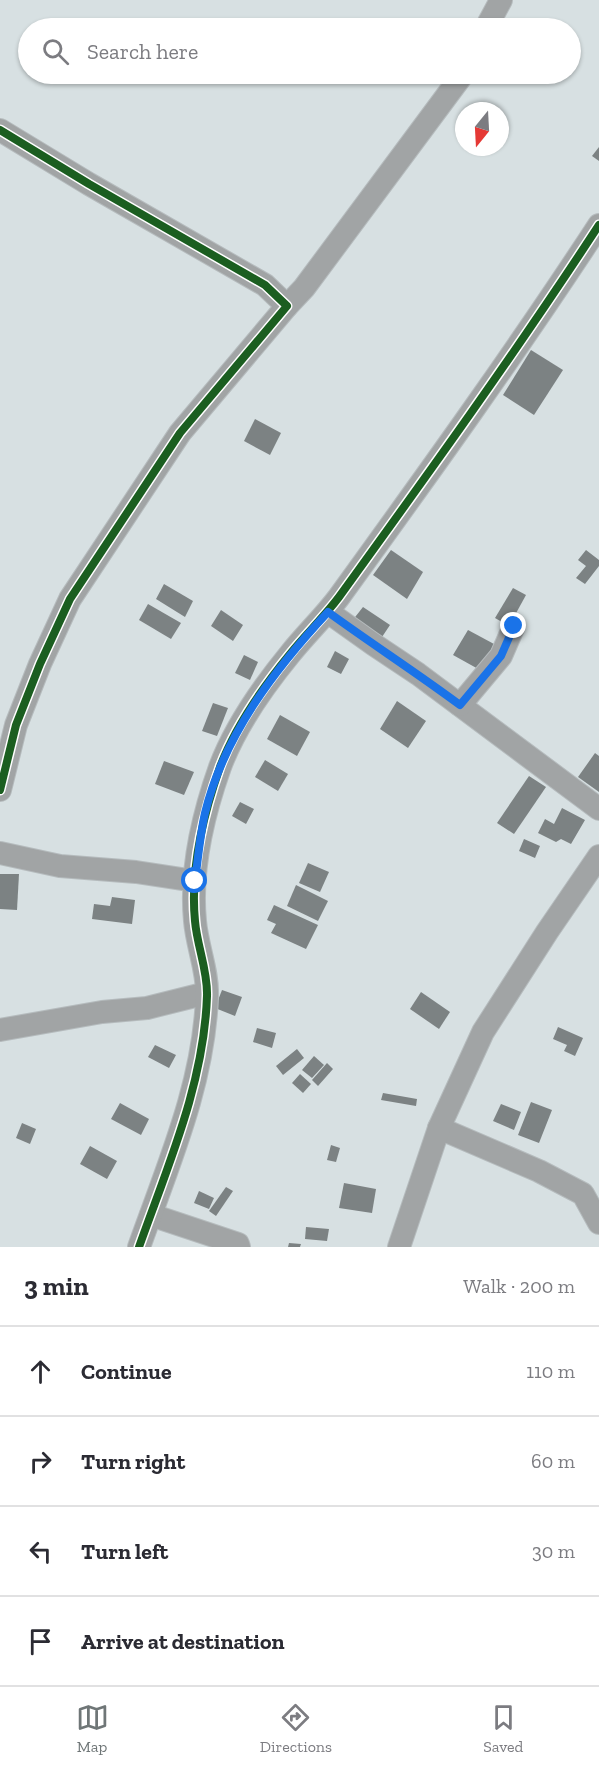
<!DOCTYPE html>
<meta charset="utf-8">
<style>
body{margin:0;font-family:"Zilla Slab",serif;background:#f2f2f3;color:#2b2b33}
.compass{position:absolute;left:455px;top:102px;width:54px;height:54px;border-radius:50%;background:#fff;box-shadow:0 2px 4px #0004;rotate:198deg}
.stop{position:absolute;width:18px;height:18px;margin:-14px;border:4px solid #1a73e8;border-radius:50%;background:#fff}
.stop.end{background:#1a73e8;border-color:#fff;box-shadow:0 2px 6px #0008}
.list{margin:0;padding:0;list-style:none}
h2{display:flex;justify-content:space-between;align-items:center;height:78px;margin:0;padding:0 24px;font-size:26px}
h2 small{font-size:20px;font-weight:400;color:#7c7c81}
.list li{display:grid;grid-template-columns:39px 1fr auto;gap:18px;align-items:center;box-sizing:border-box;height:90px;padding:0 24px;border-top:2px solid #e1e1e2}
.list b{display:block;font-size:22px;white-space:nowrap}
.list em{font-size:20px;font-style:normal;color:#7c7c81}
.icon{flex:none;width:33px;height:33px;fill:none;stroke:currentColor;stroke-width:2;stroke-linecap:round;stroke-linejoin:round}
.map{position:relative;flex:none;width:599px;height:1247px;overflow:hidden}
.search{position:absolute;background:#fff;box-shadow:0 2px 4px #0004;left:18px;right:18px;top:18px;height:66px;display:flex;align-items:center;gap:15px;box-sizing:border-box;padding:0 21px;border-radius:33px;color:#7c7c81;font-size:22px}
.sheet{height:438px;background:#fff}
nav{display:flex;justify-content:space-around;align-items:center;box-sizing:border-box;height:84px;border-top:2px solid #e1e1e2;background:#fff;font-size:16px;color:#7c7c81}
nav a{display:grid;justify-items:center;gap:3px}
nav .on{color:#6f7677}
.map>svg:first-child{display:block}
.building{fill:#7c8283}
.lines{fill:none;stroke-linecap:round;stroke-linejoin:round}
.minor-casing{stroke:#b5bbbd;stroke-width:24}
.minor{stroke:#a1a4a5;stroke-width:22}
.cycleway-casing{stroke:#fff;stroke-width:11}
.cycleway{stroke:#1b5e20;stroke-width:8}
.route{stroke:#1a73e8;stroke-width:8}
</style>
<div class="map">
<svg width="599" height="1247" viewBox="0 0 599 1247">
<rect width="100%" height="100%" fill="#d7e0e2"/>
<!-- building -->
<g class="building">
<polygon points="599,147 599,161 592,156"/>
<polygon points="531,350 563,370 534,415 503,395"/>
<polygon points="255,419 281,433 270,455 244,441"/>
<polygon points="391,550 423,572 407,599 373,575"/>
<polygon points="586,550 599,560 599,566 585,584 576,578 586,566 578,560"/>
<polygon points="164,584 193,601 185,617 156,599"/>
<polygon points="513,588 526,595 509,626 495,618"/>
<polygon points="148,604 181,623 171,639 139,620"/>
<polygon points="363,607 390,625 380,640 352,621"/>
<polygon points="221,610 243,625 233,641 211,626"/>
<polygon points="468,630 494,644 480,670 453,655"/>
<polygon points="335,651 349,659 341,674 327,667"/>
<polygon points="244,655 258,662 250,680 235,673"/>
<polygon points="397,701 426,721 408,748 380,729"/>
<polygon points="213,703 228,708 217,736 202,731"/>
<polygon points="280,715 310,732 297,756 267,739"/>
<polygon points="595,753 599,756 599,792 578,777"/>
<polygon points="265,760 288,774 278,791 255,777"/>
<polygon points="164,761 194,772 184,795 155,784"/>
<polygon points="529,776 546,787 514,834 497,823"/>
<polygon points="240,802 254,809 246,824 232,816"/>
<polygon points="562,808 585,820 571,844 561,839 556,842 538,833 545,819 554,824"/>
<polygon points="524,839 540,846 535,858 519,851"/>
<polygon points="308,863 329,872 320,892 299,883"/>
<polygon points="0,874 19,874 17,910 0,909"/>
<polygon points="296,885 328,901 318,921 287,906"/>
<polygon points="112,897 135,900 132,924 92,919 94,904 110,906"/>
<polygon points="274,905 318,925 306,949 271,933 276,924 267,920"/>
<polygon points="222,990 242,997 235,1016 215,1008"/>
<polygon points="421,992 450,1012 439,1029 410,1009"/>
<polygon points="558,1027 583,1038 575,1056 564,1051 567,1045 553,1039"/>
<polygon points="257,1028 276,1033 272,1048 253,1042"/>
<polygon points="155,1045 176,1055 169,1068 148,1057"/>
<polygon points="297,1049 304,1058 283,1075 276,1066"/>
<polygon points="314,1056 324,1065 312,1078 302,1070"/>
<polygon points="327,1063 333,1069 318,1086 312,1080"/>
<polygon points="300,1074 311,1084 303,1093 292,1083"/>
<polygon points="383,1093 417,1099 416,1106 381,1100"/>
<polygon points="531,1102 552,1110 539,1143 518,1135"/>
<polygon points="120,1103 149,1119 141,1135 111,1119"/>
<polygon points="501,1104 521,1112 514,1130 493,1121"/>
<polygon points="22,1123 36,1129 30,1144 16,1138"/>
<polygon points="331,1145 340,1148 336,1162 327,1160"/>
<polygon points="90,1146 117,1161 107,1179 80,1164"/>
<polygon points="344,1183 376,1189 372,1213 339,1208"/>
<polygon points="226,1187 233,1191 216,1216 209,1211"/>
<polygon points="199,1191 214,1198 209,1209 194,1203"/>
<polygon points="306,1227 329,1229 327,1241 305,1239"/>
<polygon points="289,1243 301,1244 300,1247 288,1247"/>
</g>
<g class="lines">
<!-- minor casing -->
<g class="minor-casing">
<g id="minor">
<polyline points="486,28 501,0"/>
<polyline points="0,130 89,184 265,285 287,306 180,433 70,599 40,664 16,725 0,790"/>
<polyline points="287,306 304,288 463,74"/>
<polyline points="328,612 373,644 418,674 599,809"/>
<polyline points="460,705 501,656 514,626"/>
<polyline points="0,853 60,866 136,872 195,881"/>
<polyline points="0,1030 102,1012 147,1008 207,993"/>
<polyline points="439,1128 539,1171 583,1194 599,1223"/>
<polyline points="151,1215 238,1244 239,1247"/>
<path d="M139 1247C168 1165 204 1084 207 996 208 971 197 946 195 921 190 870 203 815 220 767 235 727 263 687 290 654 306 634 324 617 339 597 428 474 516 352 599 225"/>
<polyline points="399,1247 439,1128 483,1032 547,932 599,856"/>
</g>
</g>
<!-- minor -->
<use href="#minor" class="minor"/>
<!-- cycleway casing -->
<g class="cycleway-casing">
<g id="cycleway">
<polyline points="0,130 89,184 265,285 287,306 180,433 70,599 40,664 16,725 0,790"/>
<path d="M139 1247C168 1165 204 1084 207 996 208 971 197 946 195 921 190 870 203 815 220 767 235 727 263 687 290 654 306 634 324 617 339 597 428 474 516 352 599 225"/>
</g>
</g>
<!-- cycleway -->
<use href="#cycleway" class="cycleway"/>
</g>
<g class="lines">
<!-- route -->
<path class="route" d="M195 881C198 859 200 835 205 813 224 735 275 669 328 612 372 644 417 673 460 705L501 656 514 626"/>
</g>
</svg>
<svg class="compass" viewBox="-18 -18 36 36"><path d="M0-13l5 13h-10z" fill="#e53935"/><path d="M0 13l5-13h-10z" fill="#7c7c81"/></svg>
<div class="stop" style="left:195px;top:881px"></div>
<div class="stop end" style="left:514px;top:626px"></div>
<div class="search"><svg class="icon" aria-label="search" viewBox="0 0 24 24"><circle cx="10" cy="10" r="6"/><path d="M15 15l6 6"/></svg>Search here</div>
</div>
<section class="sheet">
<h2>3 min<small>Walk · 200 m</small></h2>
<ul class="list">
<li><svg class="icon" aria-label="ahead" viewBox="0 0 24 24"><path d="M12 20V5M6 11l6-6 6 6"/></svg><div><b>Continue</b></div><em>110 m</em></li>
<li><svg class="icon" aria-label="right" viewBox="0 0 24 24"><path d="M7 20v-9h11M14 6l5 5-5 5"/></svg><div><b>Turn right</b></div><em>60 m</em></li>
<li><svg class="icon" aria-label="left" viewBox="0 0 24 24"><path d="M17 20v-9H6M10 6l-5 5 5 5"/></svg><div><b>Turn left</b></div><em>30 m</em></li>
<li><svg class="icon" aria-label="arrive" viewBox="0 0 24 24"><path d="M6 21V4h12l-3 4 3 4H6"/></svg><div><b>Arrive at destination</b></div></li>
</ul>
</section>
<nav>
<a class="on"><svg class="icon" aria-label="map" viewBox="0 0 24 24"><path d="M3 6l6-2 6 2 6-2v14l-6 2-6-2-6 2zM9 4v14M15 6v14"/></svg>Map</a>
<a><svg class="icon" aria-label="directions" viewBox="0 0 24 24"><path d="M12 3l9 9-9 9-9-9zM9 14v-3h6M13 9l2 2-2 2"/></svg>Directions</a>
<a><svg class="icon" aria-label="saved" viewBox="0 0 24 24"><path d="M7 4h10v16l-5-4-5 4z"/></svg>Saved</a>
</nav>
